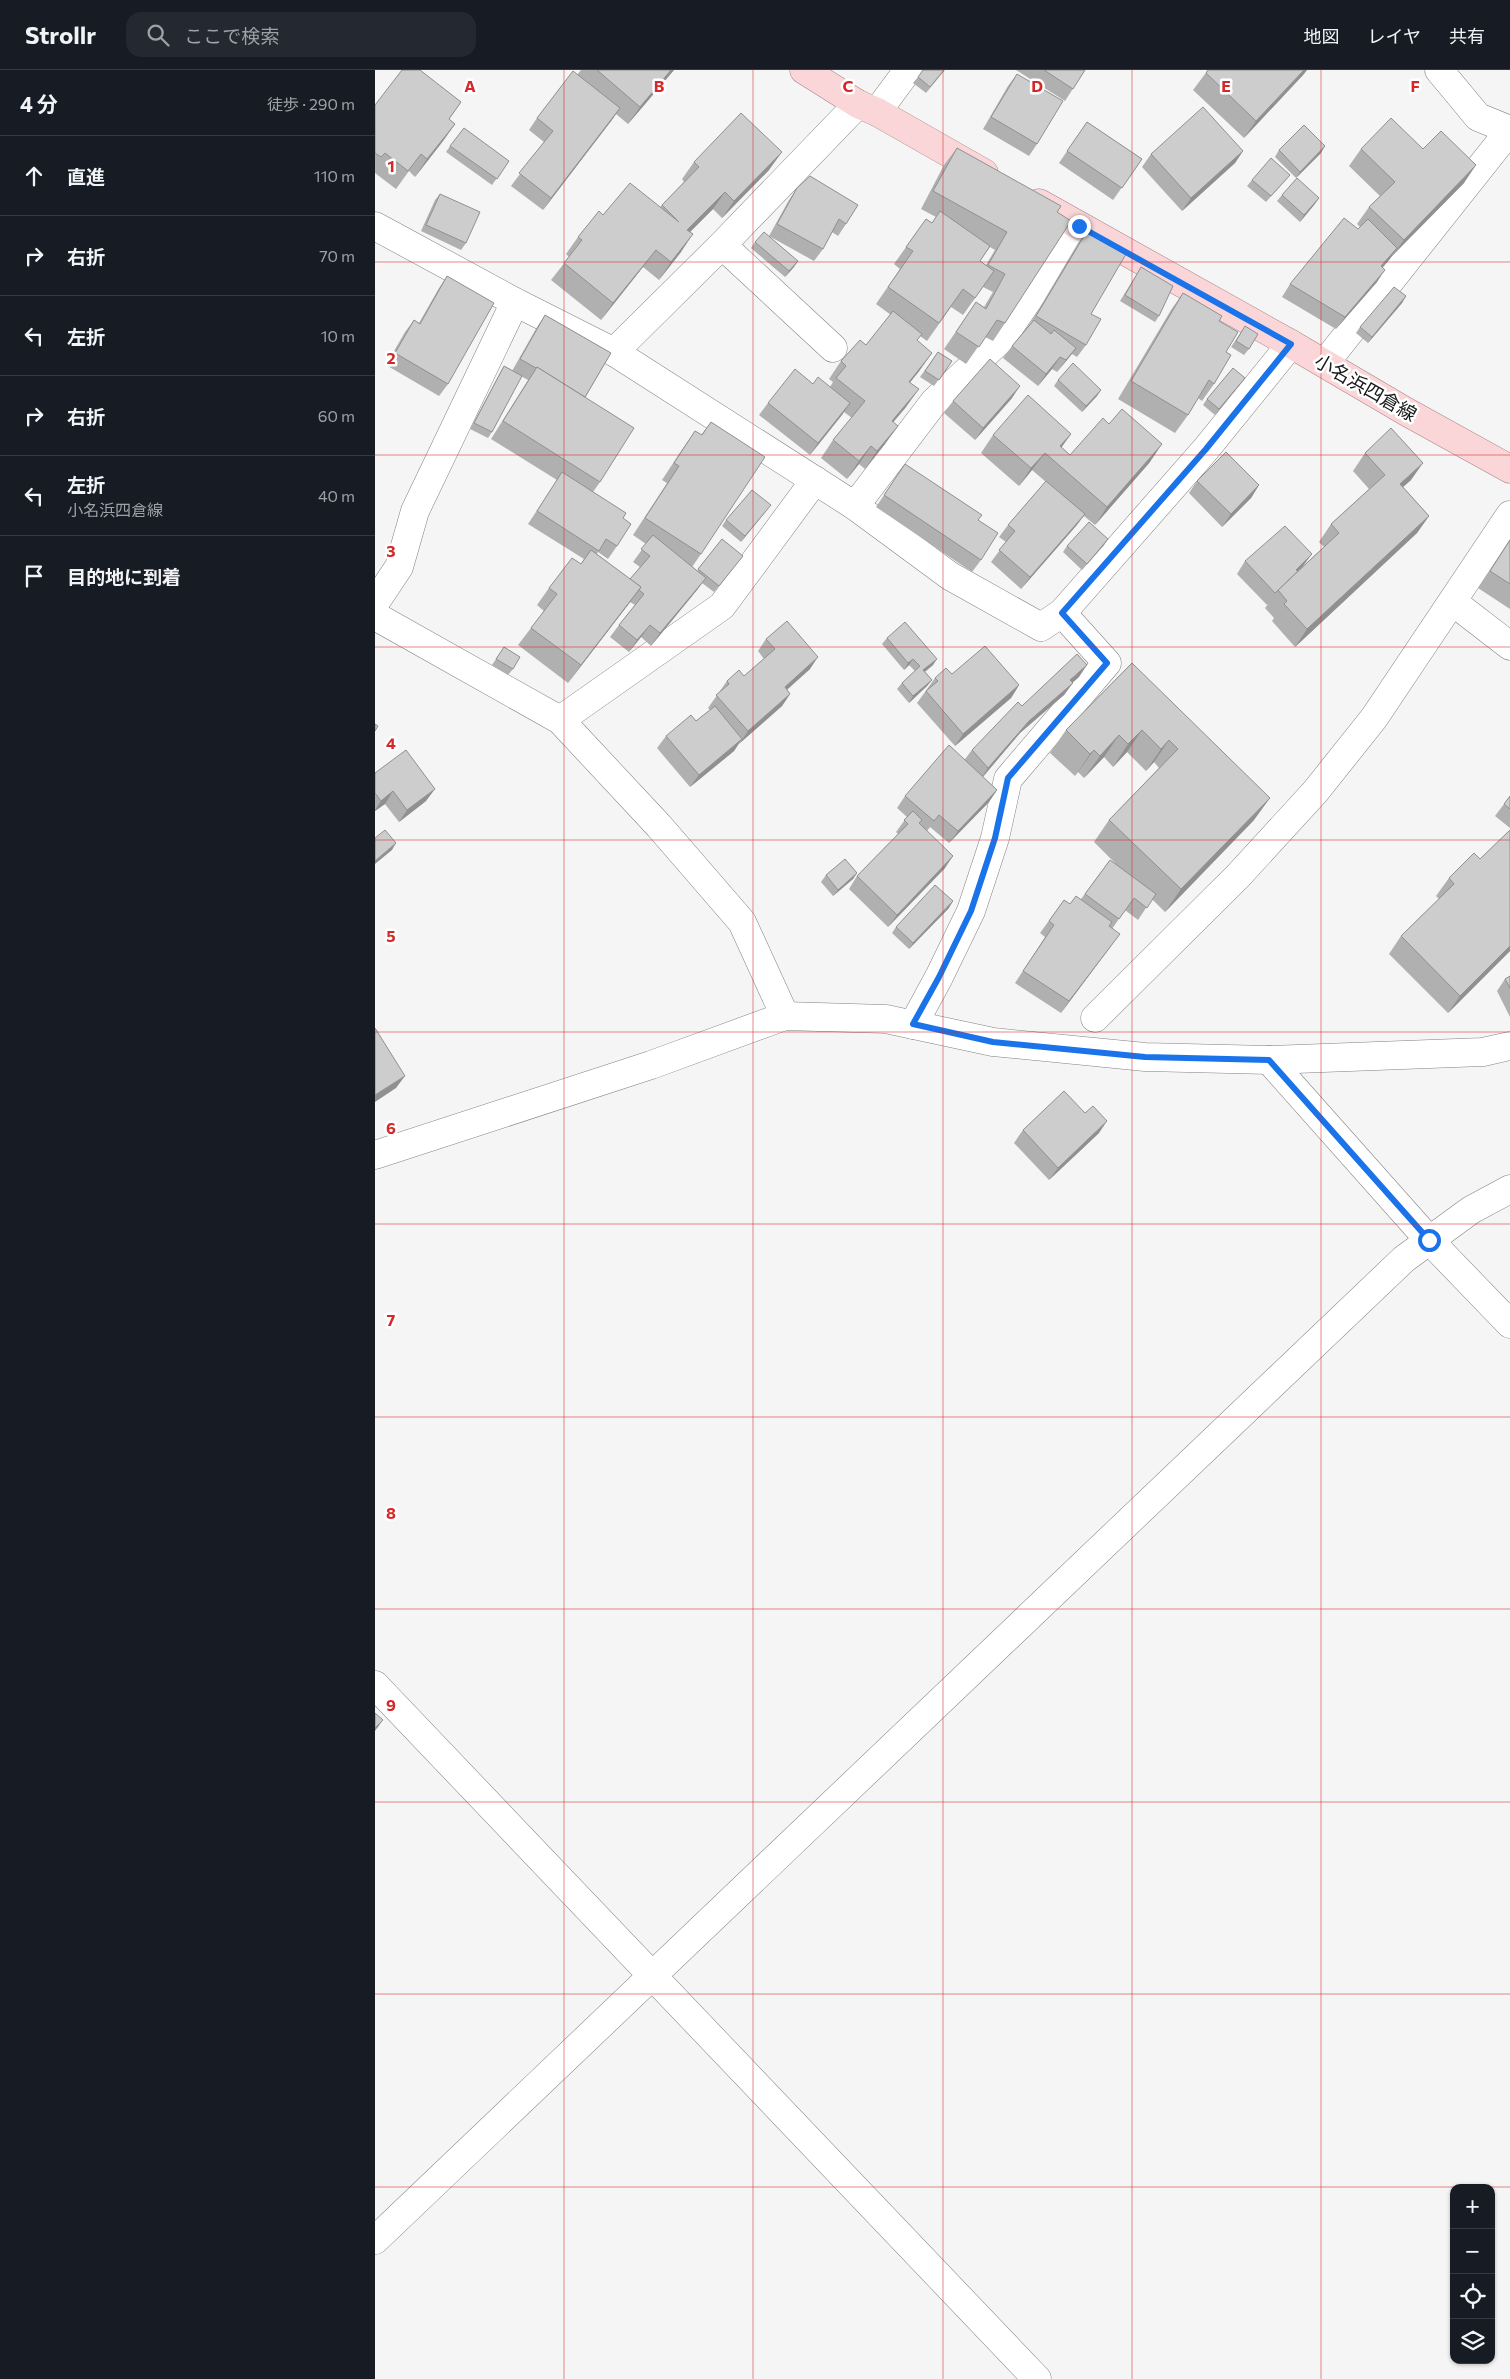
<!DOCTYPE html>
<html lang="ja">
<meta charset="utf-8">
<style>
body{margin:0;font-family:Commissioner,"Noto Sans JP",sans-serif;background:#242831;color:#f1f3f6}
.controls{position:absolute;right:15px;bottom:15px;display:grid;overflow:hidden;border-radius:10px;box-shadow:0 1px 4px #0004}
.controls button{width:45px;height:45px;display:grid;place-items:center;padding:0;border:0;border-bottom:1px solid #363941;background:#171b24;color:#f1f3f6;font:25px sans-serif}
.stop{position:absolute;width:15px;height:15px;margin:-11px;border:4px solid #1a73e8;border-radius:50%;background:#fff}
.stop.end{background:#1a73e8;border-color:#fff;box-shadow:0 1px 5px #0008}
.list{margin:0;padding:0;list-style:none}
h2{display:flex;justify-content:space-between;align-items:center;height:65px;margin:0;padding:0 20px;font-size:21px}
h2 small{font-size:16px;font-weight:400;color:#9ea1a6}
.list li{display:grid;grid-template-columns:32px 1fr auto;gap:15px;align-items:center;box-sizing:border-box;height:80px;padding:0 20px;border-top:1px solid #363941}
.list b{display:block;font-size:19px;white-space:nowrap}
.list p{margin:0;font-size:16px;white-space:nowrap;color:#9ea1a6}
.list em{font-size:16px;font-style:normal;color:#9ea1a6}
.icon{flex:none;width:28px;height:28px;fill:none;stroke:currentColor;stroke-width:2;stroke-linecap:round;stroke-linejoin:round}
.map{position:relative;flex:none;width:1135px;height:2309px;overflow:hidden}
header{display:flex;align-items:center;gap:30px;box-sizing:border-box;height:70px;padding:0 25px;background:#171b24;border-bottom:1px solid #363941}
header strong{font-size:24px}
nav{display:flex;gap:28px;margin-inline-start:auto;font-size:18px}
.search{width:350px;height:45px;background:#242831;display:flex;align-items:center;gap:12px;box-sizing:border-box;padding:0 18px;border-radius:15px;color:#9ea1a6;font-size:19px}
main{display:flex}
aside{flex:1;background:#171b24}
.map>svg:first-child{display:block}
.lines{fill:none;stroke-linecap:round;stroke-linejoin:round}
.minor-casing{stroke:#828283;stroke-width:29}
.tertiary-casing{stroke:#828283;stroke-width:29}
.primary-casing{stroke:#a98285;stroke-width:29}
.minor{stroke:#fff;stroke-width:28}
.tertiary{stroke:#fff;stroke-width:28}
.primary{stroke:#fad6d9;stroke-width:28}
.wall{fill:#b0b0b1;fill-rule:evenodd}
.shaded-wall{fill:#909090}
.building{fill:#cdcdce;stroke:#909090}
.route{stroke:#1a73e8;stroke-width:6}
.grid{fill:none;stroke:#d62828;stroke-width:1;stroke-opacity:0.55}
.labels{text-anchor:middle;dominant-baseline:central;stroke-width:5;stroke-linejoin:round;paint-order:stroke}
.street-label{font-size:19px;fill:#19191a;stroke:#fff}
.grid-label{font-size:16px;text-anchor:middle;font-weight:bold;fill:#d62828;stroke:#fff;stroke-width:5;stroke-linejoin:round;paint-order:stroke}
</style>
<header>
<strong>Strollr</strong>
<div class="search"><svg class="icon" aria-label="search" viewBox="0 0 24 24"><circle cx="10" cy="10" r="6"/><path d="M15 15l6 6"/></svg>ここで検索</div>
<nav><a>地図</a><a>レイヤ</a><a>共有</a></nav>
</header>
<main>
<aside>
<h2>4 分<small>徒歩 · 290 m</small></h2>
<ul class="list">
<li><svg class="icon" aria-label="ahead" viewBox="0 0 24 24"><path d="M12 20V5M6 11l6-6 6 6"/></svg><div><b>直進</b></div><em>110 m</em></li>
<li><svg class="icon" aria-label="right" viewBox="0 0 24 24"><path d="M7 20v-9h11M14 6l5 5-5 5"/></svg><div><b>右折</b></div><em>70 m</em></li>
<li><svg class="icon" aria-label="left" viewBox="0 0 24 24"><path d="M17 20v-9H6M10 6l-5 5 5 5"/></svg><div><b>左折</b></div><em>10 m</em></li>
<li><svg class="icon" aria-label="right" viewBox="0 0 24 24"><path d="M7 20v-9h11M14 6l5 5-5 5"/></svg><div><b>右折</b></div><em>60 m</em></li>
<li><svg class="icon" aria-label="left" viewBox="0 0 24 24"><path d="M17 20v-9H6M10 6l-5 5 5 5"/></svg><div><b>左折</b><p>小名浜四倉線</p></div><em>40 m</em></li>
<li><svg class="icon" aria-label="arrive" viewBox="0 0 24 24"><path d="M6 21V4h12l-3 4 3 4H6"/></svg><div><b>目的地に到着</b></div></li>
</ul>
</aside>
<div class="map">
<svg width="1135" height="2309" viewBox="0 0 1135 2309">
<rect width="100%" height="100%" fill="#f5f5f6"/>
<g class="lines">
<!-- minor casing -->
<g class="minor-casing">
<g id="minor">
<polyline points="502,42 533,0"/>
<polyline points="0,156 140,232 239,282 347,175 483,34"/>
<polyline points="347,175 458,278"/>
<polyline points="239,282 480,436 575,506 666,557 687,543 831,379 916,274"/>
<polyline points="950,293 1135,60 1103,47 1064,0"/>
<polyline points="480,436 559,332 627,268 704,156"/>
<polyline points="1078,532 1135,576"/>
<polyline points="0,533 24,497 40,441 140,232"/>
<polyline points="0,546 185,650 284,756 367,852 410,946"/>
<polyline points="185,650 347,536 440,410"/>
<polyline points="720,948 863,806 940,722 999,648 1135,445"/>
<polyline points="538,955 564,907 596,841 620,768 633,709 732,593 687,543"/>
<polyline points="894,990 1054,1170 1135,1254"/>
<polyline points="0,1085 276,995 410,946 511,949 618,972 770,987 894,990 1108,982 1135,976"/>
<polyline points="0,1615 662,2309"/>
</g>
</g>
<!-- tertiary casing -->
<g class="tertiary-casing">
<polyline id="tertiary" points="0,2170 1029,1189 1096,1140 1135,1119"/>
</g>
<!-- primary casing -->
<g class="primary-casing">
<g id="primary">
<polyline points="429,0 483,34 502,42 609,103"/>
<polyline points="664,133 916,274 1030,341 1135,399"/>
</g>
</g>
<!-- minor -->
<use href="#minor" class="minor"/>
<!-- tertiary -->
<use href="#tertiary" class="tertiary"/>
<!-- primary -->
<use href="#primary" class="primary"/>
</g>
<!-- wall -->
<g class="wall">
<polygon points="206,0 299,0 253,54 241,44 168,140 136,116 169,72 154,60 162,48 202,5"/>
<polygon points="570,0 551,23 538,13 543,7"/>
<polygon points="641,0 710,0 690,31"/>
<polygon points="833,0 932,0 928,5 869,68 818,20"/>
<polygon points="642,4 662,74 654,86 608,59 633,16"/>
<polygon points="86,32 74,49 80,54 68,71 40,107 34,101 21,119 0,103 0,35"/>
<polygon points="712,52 767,89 738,130 684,93"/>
<polygon points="75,76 134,91 117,115 71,82"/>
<path d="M582 78 682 142 630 253 618 271 610 267 591 294 569 279 601 232 609 237 618 222 608 217 588 245 576 237 552 271 545 266 542 270 545 300 535 312 531 337 518 352 510 374 490 399 484 394 472 409 446 388 458 370 477 348 469 342 435 385 384 345 393 333 438 314 455 317 458 312 454 309 466 291 491 275 516 245 501 234 525 199 519 194 551 149 557 153 561 147 546 139 569 95ZM615 177 620 180 611 195 605 191Z"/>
<polygon points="986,79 1048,79 1089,113 1016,187 1007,197 1002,212 961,259 907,227 915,214 985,157 982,154 994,137 1005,126 974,96"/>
<polygon points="904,80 946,83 921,108 900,87"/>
<polygon points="868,81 860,93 807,141 767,97 776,84"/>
<polygon points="319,92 394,100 347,148 338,139 315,162 306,182 284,210 268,197 226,250 176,210 194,187 191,184 203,167 228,145 285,137 309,112 307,109"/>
<polygon points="915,105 910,111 891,132 872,116 877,110"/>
<polygon points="422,118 471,154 463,166 457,162 448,179 439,191 394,166 414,130"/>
<polygon points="65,124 91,173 86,180 46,161 60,130"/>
<polygon points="907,125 944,128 925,152 902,131"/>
<polygon points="712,161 716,244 711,275 702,287 697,284 682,302 677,299 663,316 628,288 637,276 655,254 703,173"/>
<polygon points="380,172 419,197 410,207 376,178"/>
<polygon points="766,197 784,246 780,252 745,231"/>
<polygon points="72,206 73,314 64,326 11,295 30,262 39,250 44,253 64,218"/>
<polygon points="808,223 844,251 851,282 839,314 827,331 823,328 813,345 800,363 743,329 796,240"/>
<polygon points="1031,226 1027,233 993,273 981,263 985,257"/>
<polygon points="170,245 236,283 210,328 225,412 218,422 248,448 242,476 233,489 223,482 222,484 255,509 265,497 258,492 271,474 258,465 292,413 287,410 308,378 320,361 326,365 336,352 326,484 317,497 322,501 347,469 363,492 339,522 327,513 322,520 276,576 266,567 254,582 235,567 244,555 260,535 255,532 193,613 143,575 169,541 162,535 174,518 206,494 209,489 153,454 182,410 116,369 153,310 146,306 117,362 113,368 95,359 125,303 129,296 137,301 162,257"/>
<polygon points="870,256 874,279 869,285 856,277"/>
<polygon points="563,282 577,291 559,316 545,307"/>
<polygon points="683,310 722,326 707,342 679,316"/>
<polygon points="865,314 840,345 828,335 832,329"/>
<polygon points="637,328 600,370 569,343 578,331"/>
<polygon points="696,364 686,377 695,385 775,392 720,455 709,446 701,456 646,519 616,492 631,472 624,467 633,455 671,412 657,400 644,416 606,383 618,365"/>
<polygon points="990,383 1036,410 1028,417 1054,446 1042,463 920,577 897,551 899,548 890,538 894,533 892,535 862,504 870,491 928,496 949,477 944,472 956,454 994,419 978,401"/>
<polygon points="530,394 603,450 606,490 597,502 501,437"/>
<polygon points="822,411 884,415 876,428 847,457 814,423"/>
<polygon points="391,441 366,472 347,456 351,450"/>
<polygon points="733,469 729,475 707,500 688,482 692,476"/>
<polygon points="1135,469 1135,539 1103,518"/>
<polygon points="512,568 558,595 550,602 557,610 552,616 534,633 522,619 527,613 540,601 534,595 529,600 507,574"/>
<polygon points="391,569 435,599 412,620 415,624 407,636 364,673 359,681 315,717 282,678 291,666 321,651 335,640 333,638 352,611 369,606 389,589 383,581"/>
<polygon points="129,577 138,599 133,605 117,595"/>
<polygon points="757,593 879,750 790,842 777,829 763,850 750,840 737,859 736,876 686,943 640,913 670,867 665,863 689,830 695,834 706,829 735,790 741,794 719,772 734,750 784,698 779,692 771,701 752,682 738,697 729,687 709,708 703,702 700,706 675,683 691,660"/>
<polygon points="577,604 644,615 636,628 580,676 542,633 560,608"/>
<polygon points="704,607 698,612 689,625 645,663 608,707 622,720 614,732 574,773 555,757 552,761 570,798 513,857 474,819 482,806 523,764 521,762 532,747 522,738 530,726 590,689 597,680 647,636"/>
<polygon points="0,703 51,731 24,752 10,734 0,741"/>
<polygon points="1135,726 1135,758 1120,746"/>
<polygon points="1135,760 1135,881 1073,943 1014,884 1026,866 1064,829 1061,826 1074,808 1105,789"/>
<polygon points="482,803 478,809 458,826 446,812 451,805"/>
<polygon points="574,838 534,879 517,863 521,857"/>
<polygon points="1135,906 1135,947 1122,921 1130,909"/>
<polygon points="648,1060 724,1063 674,1110 639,1073"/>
</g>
<!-- shaded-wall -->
<g class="shaded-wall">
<polygon points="296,0 299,0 253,54 265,37"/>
<polygon points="929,0 932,0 928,5 869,68 881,51"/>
<polygon points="245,38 237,50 168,140 176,128"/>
<polygon points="80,54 68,71 40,107 52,89"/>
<polygon points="950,76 946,83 921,108 925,102"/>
<polygon points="868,81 860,93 807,141 816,128"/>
<polygon points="407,82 394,100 347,148 359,131"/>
<polygon points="1101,95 1089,113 1016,187 1029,170"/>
<polygon points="350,122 338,139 300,177 312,160"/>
<polygon points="944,128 940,134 925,152 929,145"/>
<polygon points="318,164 306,182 284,210 296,192"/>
<polygon points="1022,178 1014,190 997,208 1006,196"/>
<polygon points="281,180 268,197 226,250 238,233"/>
<polygon points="423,191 419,197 410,207 414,201"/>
<polygon points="1010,200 1002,212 961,259 970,247"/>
<polygon points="1031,226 1027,233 993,273 997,267"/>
<polygon points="701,278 692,290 682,302 691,290"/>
<polygon points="557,283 545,300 522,329 534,312"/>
<polygon points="685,287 677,299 663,316 671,304"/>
<polygon points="870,308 865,314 840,345 844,339"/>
<polygon points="645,316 637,328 600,370 608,358"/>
<polygon points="544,319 531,337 504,369 517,351"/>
<polygon points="726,320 722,326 707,342 711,336"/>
<polygon points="475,333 467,345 435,385 443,373"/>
<polygon points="523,356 510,374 490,399 502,381"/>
<polygon points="696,364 684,381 685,376"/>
<polygon points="787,374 775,392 720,455 732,437"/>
<polygon points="496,376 484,394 472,409 484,391"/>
<polygon points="670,383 657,400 644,416 656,398"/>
<polygon points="1048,393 1036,410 1012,431 1025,414"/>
<polygon points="884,415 876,428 847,457 856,444"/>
<polygon points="396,435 391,441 366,472 370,466"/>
<polygon points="710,444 701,456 646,519 655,507"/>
<polygon points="1054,446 1042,463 920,577 932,559"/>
<polygon points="733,469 729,475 707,500 712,494"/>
<polygon points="937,484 928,496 922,502 921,500"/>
<polygon points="331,508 322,520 276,576 285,563"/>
<polygon points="266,517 253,535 193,613 206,595"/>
<polygon points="275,555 266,567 254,582 262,570"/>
<polygon points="443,587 435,599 401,629 410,617"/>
<polygon points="538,589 534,595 529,600 533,593"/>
<polygon points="562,589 558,595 544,606 548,600"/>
<polygon points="712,595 704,607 687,622 695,610"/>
<polygon points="557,610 552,616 534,633 538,626"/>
<polygon points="698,613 689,625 645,663 605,710 613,698 654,651"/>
<polygon points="644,615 636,628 580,676 588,664"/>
<polygon points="415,624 407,636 364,674 373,661"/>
<polygon points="767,660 752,682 738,697 753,674"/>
<polygon points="744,665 729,687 709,708 725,686"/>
<polygon points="367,669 359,681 315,717 324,705"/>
<polygon points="794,670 779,692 771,701 786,679"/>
<polygon points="719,680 703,702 700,706 715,684"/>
<polygon points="60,719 51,731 24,752 32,740"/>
<polygon points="622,720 614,732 574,773 583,761"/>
<polygon points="18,721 10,734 0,741 0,740 6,731"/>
<polygon points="895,728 879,750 790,842 806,819"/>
<polygon points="21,773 17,780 0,794 0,791"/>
<polygon points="578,786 570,798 513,857 522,845"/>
<polygon points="482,803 478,809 458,826 463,820"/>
<polygon points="578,831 574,838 534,879 538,873"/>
<polygon points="745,864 736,876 686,943 694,931"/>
<polygon points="1135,876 1135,881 1073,943 1085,926"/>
<polygon points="30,1006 21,1018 0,1032 0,1025"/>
<polygon points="732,1051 724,1063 674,1110 683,1098"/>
<polygon points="8,1650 0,1661 0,1658"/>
</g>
<!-- building -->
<g class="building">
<polygon points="27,0 45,0 86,32 74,49 80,54 52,89 46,84 33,101 10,83 6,87 0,83 0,35"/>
<polygon points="222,0 296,0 265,37"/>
<polygon points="548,0 569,0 555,17 543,7"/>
<polygon points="669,0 710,0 698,19"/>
<polygon points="833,0 929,0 881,51 831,3"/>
<polygon points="198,1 245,38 176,128 144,103 178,61 162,48"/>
<polygon points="642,4 688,31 662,74 616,47"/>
<polygon points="828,37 868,81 816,128 776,84"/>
<polygon points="366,43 407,82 359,131 350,122 312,160 318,164 296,192 281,180 238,233 189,193 207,170 203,167 224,141 228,145 255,113 304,152 287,135 324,97 319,92"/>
<polygon points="1016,48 1048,79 1066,61 1101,95 1029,170 994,137 1020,112 986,79"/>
<polygon points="712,52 767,89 747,118 692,81"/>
<polygon points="929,55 950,76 925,102 904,80"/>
<polygon points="89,58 134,91 122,109 75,76"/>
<polygon points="582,78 686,136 682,142 696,151 630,253 622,250 604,277 581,262 601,232 611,239 630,204 613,195 632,162 558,121"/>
<polygon points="896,88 915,105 896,126 877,110"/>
<polygon points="435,106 483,135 471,154 464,149 448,179 402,154 422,118"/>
<polygon points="922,108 944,128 929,145 907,125"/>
<polygon points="65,124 105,142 91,173 51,155"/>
<polygon points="565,141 615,176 605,191 619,201 600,228 588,219 564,253 513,217 538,181 531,177 551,149 557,153"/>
<polygon points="969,148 983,159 993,149 1022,178 1006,196 1010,200 970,247 915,214"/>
<polygon points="712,161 751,184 716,244 726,249 711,275 661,246"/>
<polygon points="389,162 423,191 414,201 380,172"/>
<polygon points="766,197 798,216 784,246 750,225"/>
<polygon points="72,206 119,233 73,314 20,283 39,250 45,254"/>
<polygon points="1019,217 1031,226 997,267 985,257"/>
<polygon points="808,223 847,246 844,251 863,262 851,282 856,285 839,314 834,310 813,345 756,311"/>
<polygon points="518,241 547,264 542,270 557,283 534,312 544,319 517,351 523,356 502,381 496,376 484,391 458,370 490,331 461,308 471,296 466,291 485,270 491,275"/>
<polygon points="170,245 236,283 210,327 162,297 161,298 145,289"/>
<polygon points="659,250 676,264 679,260 701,278 691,290 685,287 671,304 637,276"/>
<polygon points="870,256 883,264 874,279 861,271"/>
<polygon points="563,282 577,291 564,310 550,301"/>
<polygon points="615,289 645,316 608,358 578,331"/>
<polygon points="698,293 726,320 711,336 683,310"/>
<polygon points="129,296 147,306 117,362 99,353"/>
<polygon points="162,297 259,358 225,412 128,351"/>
<polygon points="858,298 870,308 844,339 832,329"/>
<polygon points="420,299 438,314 443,307 475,333 443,373 393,333"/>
<polygon points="653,325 696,364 685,376 695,385 728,348 734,354 747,339 787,374 732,437 670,383 656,398 618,365"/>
<polygon points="336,352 390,387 326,484 270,448 304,396 299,393 320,361 327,365"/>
<polygon points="1016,358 1048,393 1025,414 1054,446 932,559 909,534 912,531 903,520 964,463 956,454 1010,405 990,383"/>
<polygon points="851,382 884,415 856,444 822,411"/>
<polygon points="530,394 607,445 603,450 623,463 606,490 509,425"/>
<polygon points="187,402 251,443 248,448 256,454 242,476 231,469 224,481 162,441"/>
<polygon points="671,411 710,444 655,507 624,480 640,461 633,455"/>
<polygon points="377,420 396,435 370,466 351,450"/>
<polygon points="714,452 733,469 712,494 692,476"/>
<polygon points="910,456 937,484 921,500 923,501 900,523 870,491"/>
<polygon points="278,465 331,508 285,563 275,555 262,570 244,555 269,524 264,520 266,517 255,509 275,486 266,479"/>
<polygon points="347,469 368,486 344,516 323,499"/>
<polygon points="1135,470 1135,514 1115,501"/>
<polygon points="216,480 266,517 206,595 156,558 182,524 174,518 197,488 206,494"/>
<polygon points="412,551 443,587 410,617 415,624 373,661 341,625 354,614 352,611 364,600 369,606 400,579 391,569"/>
<polygon points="530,552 562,589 548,600 557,610 538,626 527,613 545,596 538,589 533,593 512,568"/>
<polygon points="610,576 644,615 588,664 551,621 563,611 560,608 571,598 577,604"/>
<polygon points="129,577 145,587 138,599 121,589"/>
<polygon points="702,584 712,595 695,610 698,613 654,651 613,698 597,680 643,632 647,636"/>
<polygon points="757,593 895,728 806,819 734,750 803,679 794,670 786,679 767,660 753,674 744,665 725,686 719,680 715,684 691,660"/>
<polygon points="340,636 367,669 324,705 291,666 316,645 321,651"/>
<polygon points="0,654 3,656 0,661"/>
<polygon points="574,675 622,720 583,761 564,745 559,751 530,726"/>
<polygon points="31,680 60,719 32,740 18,721 6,731 0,723 0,703"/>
<polygon points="1135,726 1135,739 1129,734"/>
<polygon points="538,741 547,750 544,753 578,786 522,845 482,806 533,754 529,750"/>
<polygon points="10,760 21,773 0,791 0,768"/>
<polygon points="1135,760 1135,876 1085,926 1026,866 1079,814 1074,808 1099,783 1105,789"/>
<polygon points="470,789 482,803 463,820 451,805"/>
<polygon points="735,790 781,824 772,838 759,828 744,849 710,824"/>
<polygon points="560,815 578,831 538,873 521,857"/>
<polygon points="701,826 737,852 734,856 745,864 694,931 648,901 679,855 674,851 689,830 695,834"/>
<polygon points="1135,906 1135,918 1130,909"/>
<polygon points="0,958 30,1006 0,1025"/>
<polygon points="689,1021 710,1043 718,1036 732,1051 683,1098 648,1060"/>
<polygon points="0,1643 8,1650 0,1658"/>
</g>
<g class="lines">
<!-- route -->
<polyline class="route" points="704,156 916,274 831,379 687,543 732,593 633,708 620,768 596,841 564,907 538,954 618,972 770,987 894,990 1054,1170"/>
</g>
<!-- grid -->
<path class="grid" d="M189 0V2309M378 0V2309M568 0V2309M757 0V2309M946 0V2309M0 192H1135M0 385H1135M0 577H1135M0 770H1135M0 962H1135M0 1154H1135M0 1347H1135M0 1539H1135M0 1732H1135M0 1924H1135M0 2117H1135"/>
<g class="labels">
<!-- street labels -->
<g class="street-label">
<text transform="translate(991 317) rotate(30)">小名浜四倉線</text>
</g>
</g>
<g class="grid-label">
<text x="95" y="22">A</text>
<text x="284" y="22">B</text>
<text x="473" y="22">C</text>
<text x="662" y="22">D</text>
<text x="851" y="22">E</text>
<text x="1040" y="22">F</text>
<text x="16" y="102">1</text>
<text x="16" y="294">2</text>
<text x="16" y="487">3</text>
<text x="16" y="679">4</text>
<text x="16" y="872">5</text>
<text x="16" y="1064">6</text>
<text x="16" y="1256">7</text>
<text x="16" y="1449">8</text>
<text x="16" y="1641">9</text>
</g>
</svg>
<div class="controls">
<button>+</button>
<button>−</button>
<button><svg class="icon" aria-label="locate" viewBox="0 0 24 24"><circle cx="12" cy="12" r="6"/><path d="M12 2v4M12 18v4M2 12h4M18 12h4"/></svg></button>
<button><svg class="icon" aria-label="layers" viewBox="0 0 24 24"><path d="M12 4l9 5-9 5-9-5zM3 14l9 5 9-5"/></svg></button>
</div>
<div class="stop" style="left:1054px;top:1170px"></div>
<div class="stop end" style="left:704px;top:156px"></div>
</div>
</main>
